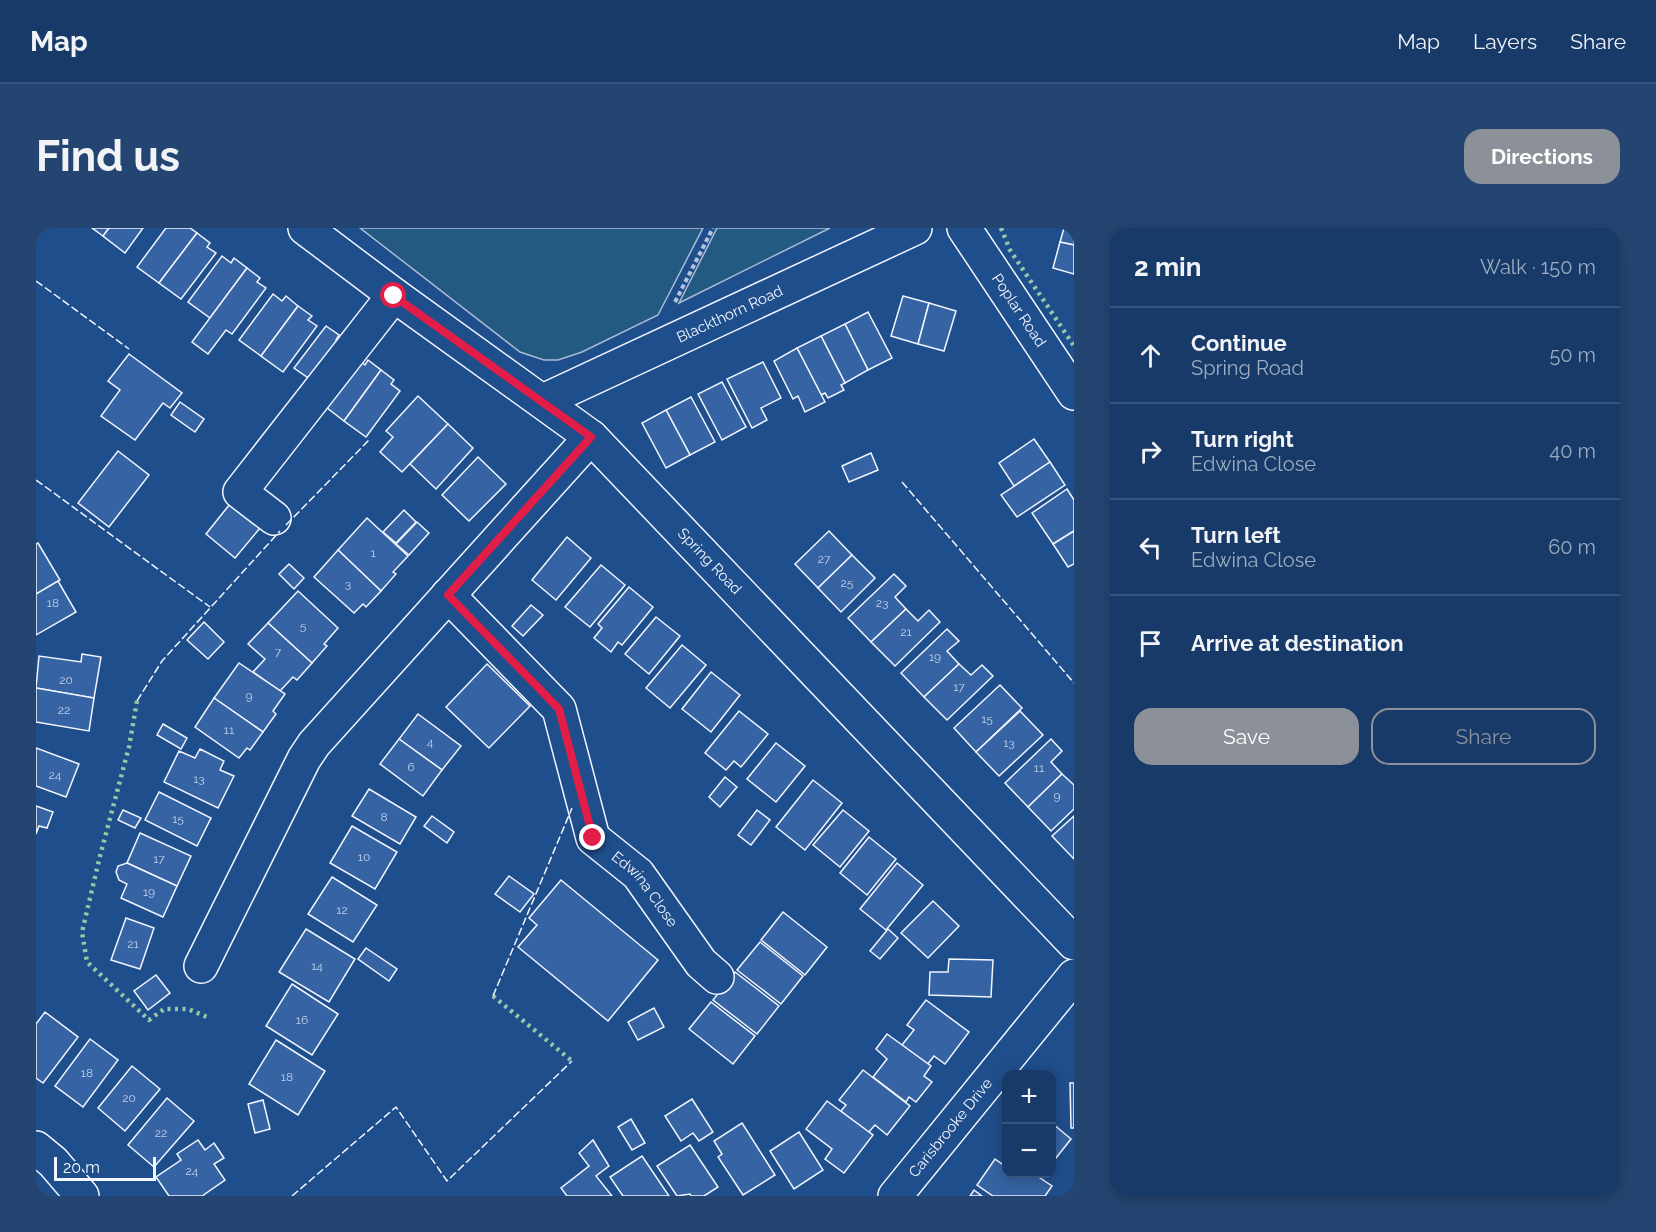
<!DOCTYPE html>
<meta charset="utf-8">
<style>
body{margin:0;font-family:Raleway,sans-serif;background:#244571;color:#f1f3f6}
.controls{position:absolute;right:18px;bottom:18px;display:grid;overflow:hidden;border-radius:12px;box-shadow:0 3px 15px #0003}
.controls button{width:54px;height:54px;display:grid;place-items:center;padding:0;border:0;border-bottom:2px solid #36547d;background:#173a69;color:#f1f3f6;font:30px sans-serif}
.scale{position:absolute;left:18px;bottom:15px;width:102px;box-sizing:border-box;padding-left:6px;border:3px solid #f2f6ff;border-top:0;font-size:16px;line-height:21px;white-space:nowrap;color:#f2f6ff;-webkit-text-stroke:4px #1f4e8c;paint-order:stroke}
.stop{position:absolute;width:18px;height:18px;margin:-14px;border:4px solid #e11d48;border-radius:50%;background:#fff}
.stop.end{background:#e11d48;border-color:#fff;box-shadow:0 2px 6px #0008}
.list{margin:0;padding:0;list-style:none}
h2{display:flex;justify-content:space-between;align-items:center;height:78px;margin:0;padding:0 24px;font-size:26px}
h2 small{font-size:20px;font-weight:400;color:#9eadc0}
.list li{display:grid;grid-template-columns:39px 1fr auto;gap:18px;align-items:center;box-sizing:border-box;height:96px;padding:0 24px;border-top:2px solid #36547d}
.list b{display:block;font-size:22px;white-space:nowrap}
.list p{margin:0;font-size:20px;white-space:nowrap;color:#9eadc0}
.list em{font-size:20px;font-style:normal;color:#9eadc0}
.actions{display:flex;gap:12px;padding:18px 24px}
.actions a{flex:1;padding:14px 0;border:2px solid #8c9099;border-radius:18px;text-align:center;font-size:21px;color:#8c9099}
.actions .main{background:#8c9099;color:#fff}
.icon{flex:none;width:33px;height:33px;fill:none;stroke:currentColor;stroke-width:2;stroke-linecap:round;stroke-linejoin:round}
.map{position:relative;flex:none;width:1038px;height:968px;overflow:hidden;border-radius:18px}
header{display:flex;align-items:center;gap:36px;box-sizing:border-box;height:84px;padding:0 30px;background:#173a69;border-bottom:2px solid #36547d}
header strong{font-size:28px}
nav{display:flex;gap:33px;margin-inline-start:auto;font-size:21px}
.intro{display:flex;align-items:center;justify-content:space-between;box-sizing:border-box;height:144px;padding:0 36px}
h1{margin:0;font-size:42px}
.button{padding:15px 27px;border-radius:18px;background:#8c9099;color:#fff;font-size:21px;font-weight:700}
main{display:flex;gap:36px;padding:0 36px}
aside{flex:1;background:#173a69;border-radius:18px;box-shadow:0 3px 15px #0003}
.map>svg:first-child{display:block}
.green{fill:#245a82;stroke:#a8bbd7;stroke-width:1.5}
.building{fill:#3563a3;stroke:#f2f6ff;stroke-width:1.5}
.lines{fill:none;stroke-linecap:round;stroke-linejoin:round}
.minor-casing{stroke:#f2f6ff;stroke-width:36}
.path{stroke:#b3c4dc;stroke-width:4;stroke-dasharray:4.5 3;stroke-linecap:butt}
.minor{stroke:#1f4e8c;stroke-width:33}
.hedge{stroke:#97c8a6;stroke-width:4.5;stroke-dasharray:3 4.5;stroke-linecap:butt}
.fence{stroke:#f2f6ff;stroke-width:1.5;stroke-dasharray:8 3;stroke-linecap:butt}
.route{stroke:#e11d48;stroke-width:8}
.labels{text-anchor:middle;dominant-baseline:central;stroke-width:4.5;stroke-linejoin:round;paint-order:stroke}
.number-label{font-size:12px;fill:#c3d1e8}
.street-label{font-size:15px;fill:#f2f6ff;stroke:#1f4e8c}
</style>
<header>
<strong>Map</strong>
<nav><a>Map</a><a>Layers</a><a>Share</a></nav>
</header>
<div class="intro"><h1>Find us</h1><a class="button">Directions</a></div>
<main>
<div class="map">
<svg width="1038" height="968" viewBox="0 0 1038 968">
<rect width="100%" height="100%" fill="#1f4e8c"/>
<!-- green -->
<g class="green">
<polygon points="324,0 667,0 622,87 546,124 522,132 508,132 484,124"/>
<polygon points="681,0 794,0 643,75"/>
</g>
<!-- building -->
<g class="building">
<polygon points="56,0 73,0 67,8"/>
<polygon points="73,0 107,0 89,25 67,8"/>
<polygon points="130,0 154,0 161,5 123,55 101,39"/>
<polygon points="1028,0 1038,0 1038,17 1024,14"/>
<polygon points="161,5 174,15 171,19 180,25 145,71 123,55"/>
<polygon points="1024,14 1038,17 1038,46 1017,40"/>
<polygon points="186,28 195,35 198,30 211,40 174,90 152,74"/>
<polygon points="211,40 224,50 221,54 230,60 196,106 190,102 172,126 156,114"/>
<polygon points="237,66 246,73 250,68 262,78 225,128 203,112"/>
<polygon points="867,68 893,75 882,116 855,108"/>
<polygon points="893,75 920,83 908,123 882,116"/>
<polygon points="262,78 276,88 272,92 281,98 247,144 225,128"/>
<polygon points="832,84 856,130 832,142 809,96"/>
<polygon points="809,96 832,142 809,155 785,108"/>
<polygon points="290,98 303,107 300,112 309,118 281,156 258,140"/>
<polygon points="785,108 809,155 805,157 808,162 792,170 789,165 785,167 761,120"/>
<polygon points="761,120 789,174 769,184 762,168 757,171 738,133"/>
<polygon points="93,126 146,165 134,180 127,175 99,212 65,188 84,162 72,153"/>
<polygon points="320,130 329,137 332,132 345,142 308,193 286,176"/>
<polygon points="727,134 745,170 725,180 731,192 716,200 691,151"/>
<polygon points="345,142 358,152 355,156 364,163 330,209 308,193"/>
<polygon points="686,154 710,199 686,212 662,166"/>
<polygon points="382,168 412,196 366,244 344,224 357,209 350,203"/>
<polygon points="655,169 679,214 654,227 630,182"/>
<polygon points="144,174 168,191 159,204 135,187"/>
<polygon points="630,182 654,227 630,240 606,195"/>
<polygon points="412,196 437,220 400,261 374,236"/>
<polygon points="998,211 1014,234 978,258 963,235"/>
<polygon points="82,223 113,247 73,299 42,275"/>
<polygon points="835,225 842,242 813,254 806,238"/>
<polygon points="442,229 470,256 433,293 406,267"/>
<polygon points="1014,234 1029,257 981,289 965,267"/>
<polygon points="1031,261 1038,272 1038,303 1017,316 996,285"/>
<polygon points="194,276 224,300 199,330 170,306"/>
<polygon points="368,282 380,294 360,315 347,304"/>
<polygon points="331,290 372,328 357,344 360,346 345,363 302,322"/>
<polygon points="381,294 393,305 373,327 360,316"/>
<polygon points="793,303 816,327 782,360 759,336"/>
<polygon points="1038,303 1038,336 1032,339 1017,316"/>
<polygon points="531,309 555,330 520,372 496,352"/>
<polygon points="2,315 24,352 0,366 0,316"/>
<polygon points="302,322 345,363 330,379 327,376 318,385 278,349"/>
<polygon points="816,327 839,350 805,384 782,360"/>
<polygon points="253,336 268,350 258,361 243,346"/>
<polygon points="565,337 589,357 554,399 529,379"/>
<polygon points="858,346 870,358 859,369 870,381 835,414 812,390"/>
<polygon points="22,353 40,384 0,407 0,366"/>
<polygon points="593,359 617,379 586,417 582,414 575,424 558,410 566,400 562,396"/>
<polygon points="262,363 302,400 288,416 291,418 276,435 232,395"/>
<polygon points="495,377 507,387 487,408 476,398"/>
<polygon points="870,381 882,393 893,382 904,394 859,438 835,414"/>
<polygon points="620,389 644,408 613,446 589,426"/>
<polygon points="168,394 188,414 172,431 151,412"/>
<polygon points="232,395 276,435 261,452 257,449 244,463 217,444 229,431 212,416"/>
<polygon points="911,401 923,413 911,423 923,436 888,469 865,445"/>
<polygon points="646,417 670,437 634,480 610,460"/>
<polygon points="46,426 65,429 58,470 0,460 3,428 45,434"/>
<polygon points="203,435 249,466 237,483 240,486 227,504 178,470"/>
<polygon points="451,436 494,478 453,520 410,479"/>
<polygon points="923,436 935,447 946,437 957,448 911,492 888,469"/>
<polygon points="675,444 704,467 675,504 646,481"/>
<polygon points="964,457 986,480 940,524 918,500"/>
<polygon points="0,460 58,470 53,503 0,494"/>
<polygon points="178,470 227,504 214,522 211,520 203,530 159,499"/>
<polygon points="703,483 732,506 705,539 698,533 690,542 669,525"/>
<polygon points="984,483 1007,507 963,548 940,524"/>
<polygon points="382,486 425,518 406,542 363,511"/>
<polygon points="127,496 151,510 145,521 121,507"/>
<polygon points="363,511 406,542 387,568 344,536"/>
<polygon points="1015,511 1026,523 1015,534 1026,546 992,579 969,555"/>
<polygon points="740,515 769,538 740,574 711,551"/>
<polygon points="0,520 43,536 30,569 0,558"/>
<polygon points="164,521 188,533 184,542 198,548 182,580 128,554 143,523 159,530"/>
<polygon points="1026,546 1038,557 1038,581 1015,603 992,579"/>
<polygon points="689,549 701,559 684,579 673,569"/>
<polygon points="777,552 806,575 769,622 740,599"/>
<polygon points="333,561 380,589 364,616 316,588"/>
<polygon points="123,564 175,590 161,618 109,592"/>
<polygon points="0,578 17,584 11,600 3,598 0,606"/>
<polygon points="87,582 105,590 99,600 82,592"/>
<polygon points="721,582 734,592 715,617 702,607"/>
<polygon points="807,582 833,603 804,639 777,617"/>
<polygon points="396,588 418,604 411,615 388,598"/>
<polygon points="1038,588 1038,631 1016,608"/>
<polygon points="316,598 361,624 339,661 294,635"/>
<polygon points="104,605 155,628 141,658 91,635"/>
<polygon points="833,609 860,631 831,667 804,645"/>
<polygon points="91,635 141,658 127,689 85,670 91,656 83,652 80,644 82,638"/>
<polygon points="861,635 887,657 850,702 824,681"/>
<polygon points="473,648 498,666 484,684 459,666"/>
<polygon points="296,649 341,677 317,714 272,686"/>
<polygon points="525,652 622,732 572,793 482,719 501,697 493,690"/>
<polygon points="897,673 923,698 892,730 865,705"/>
<polygon points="747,684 791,719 769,747 725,712"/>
<polygon points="90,690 118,700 104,741 75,732"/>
<polygon points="270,701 319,731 293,774 243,744"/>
<polygon points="852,701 862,710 844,731 834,723"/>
<polygon points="724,714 767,748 745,776 701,742"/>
<polygon points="330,720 361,741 353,753 322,731"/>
<polygon points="913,731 957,732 955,769 893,767 894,744 912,744"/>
<polygon points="699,744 743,778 721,806 677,772"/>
<polygon points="120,747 134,765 112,782 98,763"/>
<polygon points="256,756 302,786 276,827 230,798"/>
<polygon points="890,772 933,804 909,836 898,828 891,837 866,817 878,802 871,797"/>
<polygon points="675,774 719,808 697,836 653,801"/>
<polygon points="618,780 628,799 602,812 592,794"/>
<polygon points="9,784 42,809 7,855 0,850 0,796"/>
<polygon points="851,806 895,838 888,848 896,854 880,874 873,869 870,874 837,849 851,831 840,821"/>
<polygon points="54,811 82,832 47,879 19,858"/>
<polygon points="240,812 289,843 262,887 213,856"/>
<polygon points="96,838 124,861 89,903 62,880"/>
<polygon points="827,842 874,878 851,907 839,897 832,905 805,883 810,877 803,872"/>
<polygon points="1034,855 1038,855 1038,900 1035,900"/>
<polygon points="131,870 158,893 118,939 92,917"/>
<polygon points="656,871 677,904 663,913 657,905 645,913 629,888"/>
<polygon points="227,872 234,901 219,905 212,876"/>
<polygon points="791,873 837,907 808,945 789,931 796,921 770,901"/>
<polygon points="595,891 609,915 596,922 582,899"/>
<polygon points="706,895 739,947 707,967 682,929 686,926 678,913"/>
<polygon points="1016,895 1035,911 1016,935"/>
<polygon points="763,904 787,942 758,961 734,923"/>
<polygon points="162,912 169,922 178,915 188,930 178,936 189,952 166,968 133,968 120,949 145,932 141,926"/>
<polygon points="557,912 573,938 560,948 576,968 531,968 525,960 553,938 543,925"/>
<polygon points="654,917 682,959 668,968 655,968 654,966 641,968 621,938"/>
<polygon points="606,928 633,968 587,968 574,949"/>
<polygon points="959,931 970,939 970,946 998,946 1016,958 1009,968 957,968 941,957"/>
<polygon points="938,962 946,968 934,968"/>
</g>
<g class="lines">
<!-- minor casing -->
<g class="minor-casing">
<g id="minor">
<path id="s1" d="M269 0 358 67 555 209 1038 715"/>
<path id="s2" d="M928 0 1038 165"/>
<path id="s3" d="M507 173 879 0"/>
<polyline points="238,290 204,264 358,67"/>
<path id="s4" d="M412 367 523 481 557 610 602 646 665 735 681 749"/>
<polyline points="165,738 268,531 278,516 555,209"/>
<polyline points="0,920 17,934 46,968"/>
<path id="s5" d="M859 968 1038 748"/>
</g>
</g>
<!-- path -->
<polyline class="path" points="639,74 677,0"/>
<!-- minor -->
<use href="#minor" class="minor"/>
<!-- hedge -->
<g class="hedge">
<polyline points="965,0 974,22 1038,118"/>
<polyline points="101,473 93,519 64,628 46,704 51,734 113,792 128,781 152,781 171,789"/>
<polyline points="457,768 536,833"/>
</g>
<!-- fence -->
<g class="fence">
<polyline points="0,53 93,121"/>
<polyline points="0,252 174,379"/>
<polyline points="866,254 1038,455"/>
<polyline points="250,297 334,211"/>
<polyline points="101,473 126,433 244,303"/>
<polyline points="457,768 536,580"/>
<polyline points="256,968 360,879 411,953 536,833"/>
</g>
</g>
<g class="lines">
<!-- route -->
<polyline class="route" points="358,68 555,209 412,367 523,481 557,610"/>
</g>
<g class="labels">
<!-- number labels -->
<g class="number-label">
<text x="337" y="325">1</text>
<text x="788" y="331">27</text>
<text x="811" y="355">25</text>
<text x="312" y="356">3</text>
<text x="17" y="375">18</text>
<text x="846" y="375">23</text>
<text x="267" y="398">5</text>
<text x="870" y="404">21</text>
<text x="242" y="424">7</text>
<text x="899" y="429">19</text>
<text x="30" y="452">20</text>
<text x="923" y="459">17</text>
<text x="213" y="468">9</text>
<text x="28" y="482">22</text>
<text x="951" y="491">15</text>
<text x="193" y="502">11</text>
<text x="394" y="514">4</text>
<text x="973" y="515">13</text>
<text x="375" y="539">6</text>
<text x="1003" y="540">11</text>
<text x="19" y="547">24</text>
<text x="163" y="551">13</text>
<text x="1021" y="568">9</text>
<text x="348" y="589">8</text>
<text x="142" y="591">15</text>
<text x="328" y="629">10</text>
<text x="123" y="631">17</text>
<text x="113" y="664">19</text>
<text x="306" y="682">12</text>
<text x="97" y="716">21</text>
<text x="281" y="738">14</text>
<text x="266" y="792">16</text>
<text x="51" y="845">18</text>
<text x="251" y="849">18</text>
<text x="93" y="870">20</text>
<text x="125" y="905">22</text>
<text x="156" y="943">24</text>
</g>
<!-- street labels -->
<g class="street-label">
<text stroke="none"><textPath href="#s2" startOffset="99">Poplar Road</textPath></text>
<text stroke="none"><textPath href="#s3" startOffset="206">Blackthorn Road</textPath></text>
<text stroke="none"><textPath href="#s1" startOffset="526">Spring Road</textPath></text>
<text stroke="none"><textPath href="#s4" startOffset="366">Edwina Close</textPath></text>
<text stroke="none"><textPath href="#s5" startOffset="88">Carisbrooke Drive</textPath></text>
</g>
</g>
</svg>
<div class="controls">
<button>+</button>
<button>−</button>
</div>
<div class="scale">20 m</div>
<div class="stop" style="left:358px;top:68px"></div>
<div class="stop end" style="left:557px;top:610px"></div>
</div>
<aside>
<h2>2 min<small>Walk · 150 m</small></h2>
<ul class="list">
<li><svg class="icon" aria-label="ahead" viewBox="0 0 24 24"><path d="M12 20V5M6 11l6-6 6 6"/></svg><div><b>Continue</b><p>Spring Road</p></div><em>50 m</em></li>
<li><svg class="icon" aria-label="right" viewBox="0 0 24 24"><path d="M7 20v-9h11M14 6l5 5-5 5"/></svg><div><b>Turn right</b><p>Edwina Close</p></div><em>40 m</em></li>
<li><svg class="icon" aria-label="left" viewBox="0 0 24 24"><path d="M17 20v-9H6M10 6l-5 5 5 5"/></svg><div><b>Turn left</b><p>Edwina Close</p></div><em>60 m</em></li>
<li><svg class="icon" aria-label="arrive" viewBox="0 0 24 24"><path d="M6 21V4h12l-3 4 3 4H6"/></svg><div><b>Arrive at destination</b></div></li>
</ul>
<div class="actions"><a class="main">Save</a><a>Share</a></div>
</aside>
</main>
